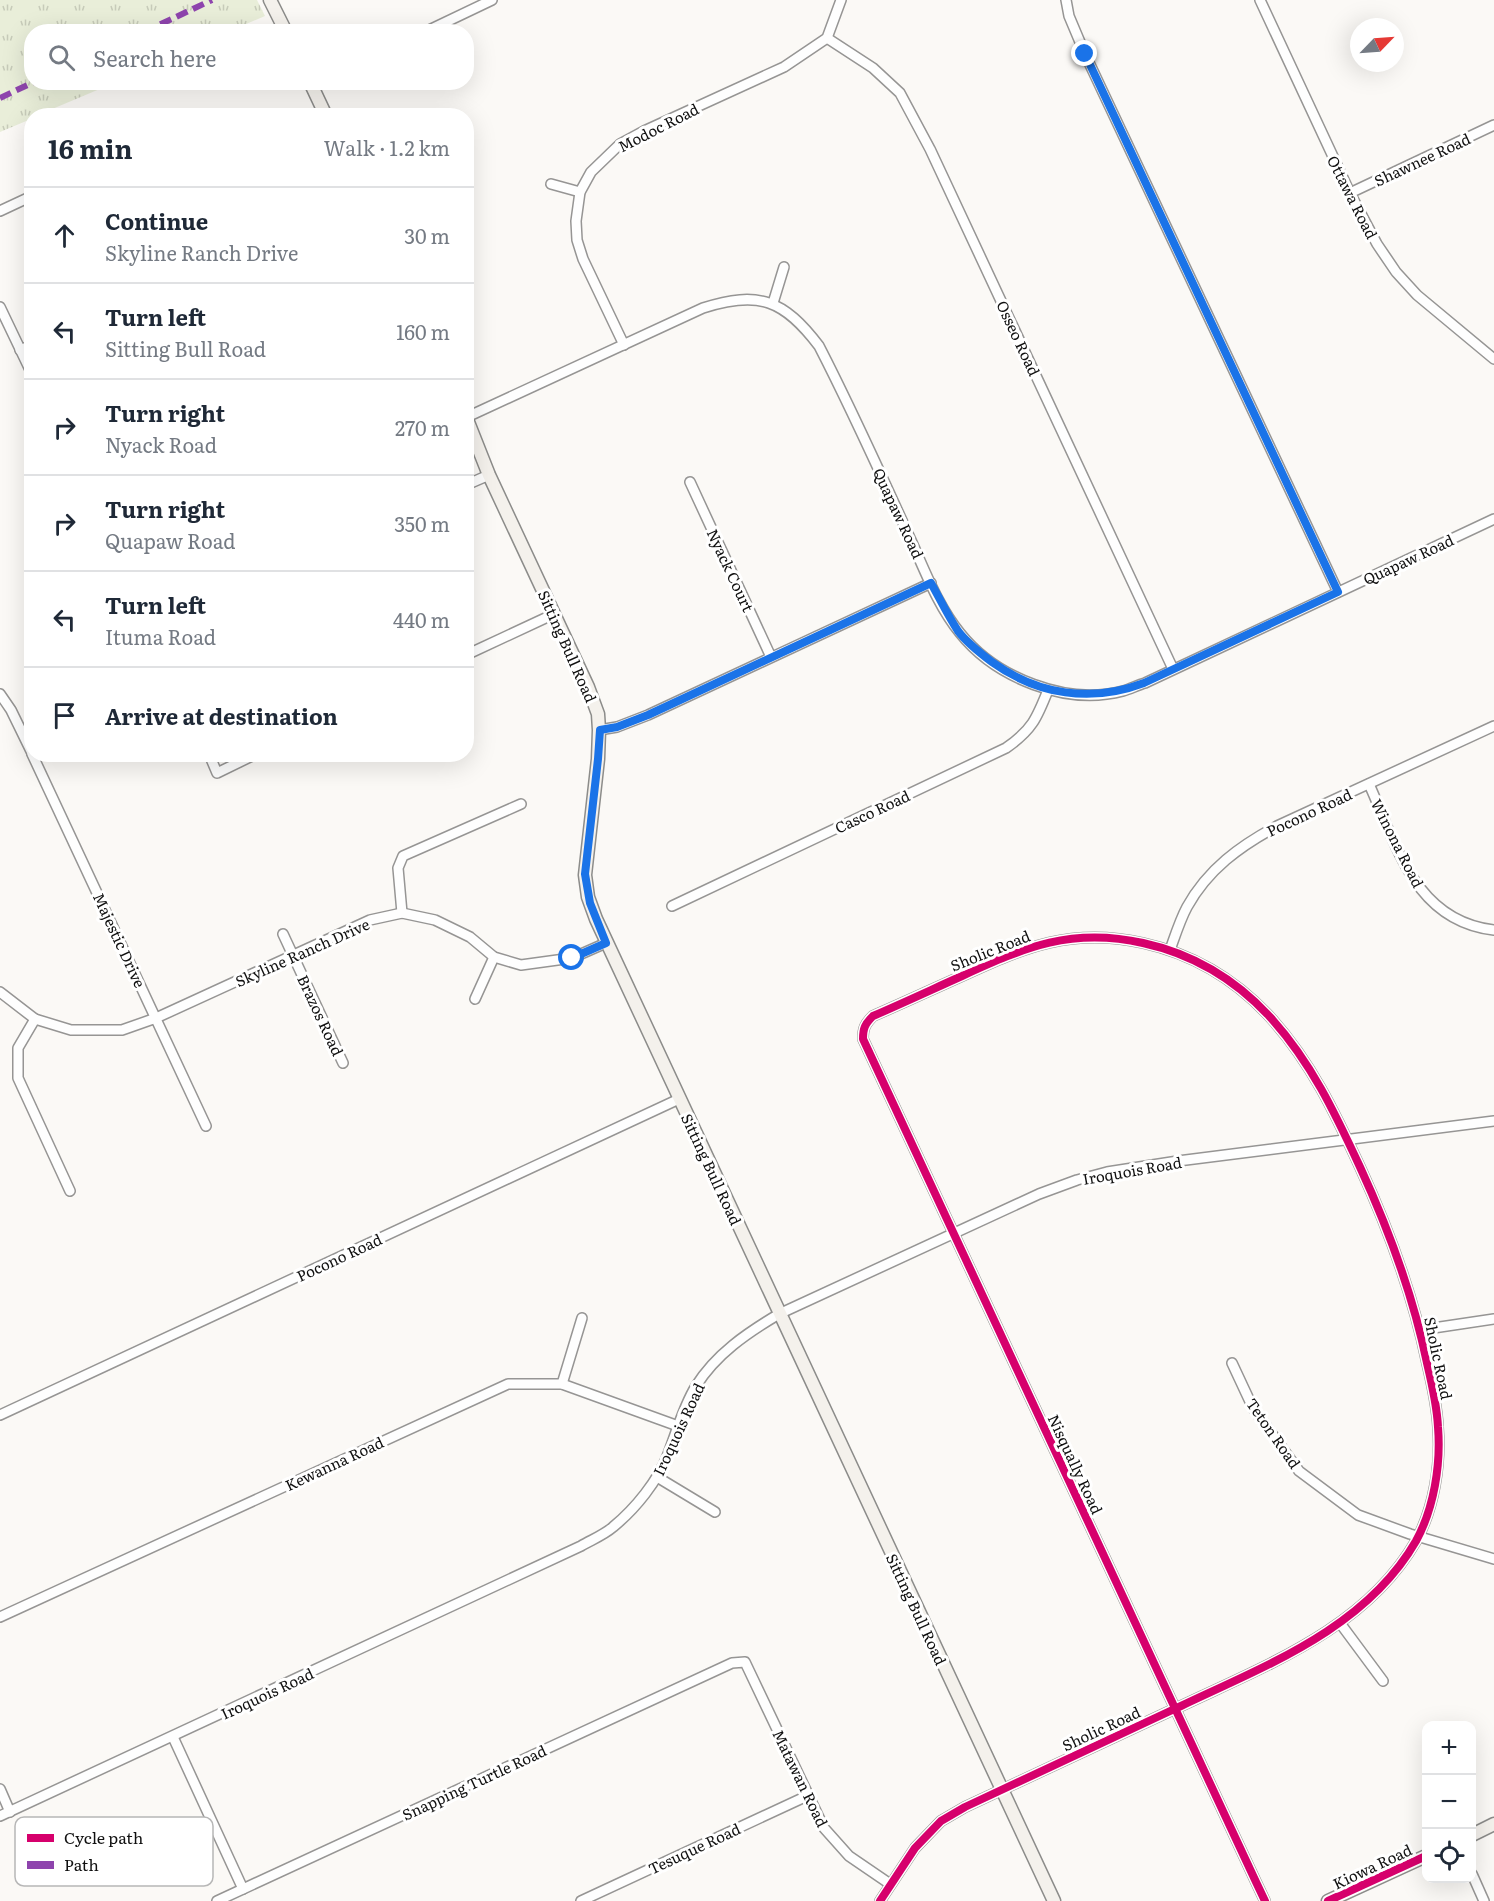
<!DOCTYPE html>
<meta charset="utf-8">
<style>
body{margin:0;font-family:Literata,serif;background:#f2f2f3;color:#1f2937}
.controls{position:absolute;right:18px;bottom:18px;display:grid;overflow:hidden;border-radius:12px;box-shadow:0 6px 24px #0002}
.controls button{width:54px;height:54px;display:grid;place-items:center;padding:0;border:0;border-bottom:2px solid #e0e1e3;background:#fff;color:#1f2937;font:30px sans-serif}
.compass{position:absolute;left:1350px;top:18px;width:54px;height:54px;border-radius:50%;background:#fff;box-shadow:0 6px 24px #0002;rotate:65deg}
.stop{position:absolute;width:18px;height:18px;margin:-14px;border:4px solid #1a73e8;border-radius:50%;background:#fff}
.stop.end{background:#1a73e8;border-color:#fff;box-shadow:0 2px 6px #0008}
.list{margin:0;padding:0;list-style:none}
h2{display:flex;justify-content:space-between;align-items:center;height:78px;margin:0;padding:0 24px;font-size:26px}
h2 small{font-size:20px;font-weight:400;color:#747a83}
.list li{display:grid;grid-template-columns:39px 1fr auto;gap:18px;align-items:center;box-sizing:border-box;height:96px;padding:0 24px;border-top:2px solid #e0e1e3}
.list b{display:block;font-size:22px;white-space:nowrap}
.list p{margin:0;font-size:20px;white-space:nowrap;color:#747a83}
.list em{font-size:20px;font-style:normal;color:#747a83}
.icon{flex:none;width:33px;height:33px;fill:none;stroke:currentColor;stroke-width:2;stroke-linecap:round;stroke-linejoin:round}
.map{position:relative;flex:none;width:1494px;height:1901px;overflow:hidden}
.search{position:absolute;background:#fff;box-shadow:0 6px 24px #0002;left:24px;top:24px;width:450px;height:66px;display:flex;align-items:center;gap:15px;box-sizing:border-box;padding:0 21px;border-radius:24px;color:#747a83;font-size:22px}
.panel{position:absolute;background:#fff;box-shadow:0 6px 24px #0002;left:24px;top:108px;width:450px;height:654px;border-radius:24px}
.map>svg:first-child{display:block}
.grass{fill:url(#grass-tufts)}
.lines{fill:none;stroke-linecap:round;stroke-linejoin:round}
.street-casing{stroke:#969594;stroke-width:12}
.secondary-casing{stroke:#8c8c8a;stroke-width:15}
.street{stroke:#fefefe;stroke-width:9}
.secondary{stroke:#f4f1ec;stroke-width:12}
.quiet{stroke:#8e44ad;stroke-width:6;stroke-dasharray:12 6;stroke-linecap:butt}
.cycleway-casing{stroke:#fff;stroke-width:11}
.cycleway{stroke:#d6006c;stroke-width:8}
.route{stroke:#1a73e8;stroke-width:8}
.labels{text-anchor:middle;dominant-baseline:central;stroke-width:6;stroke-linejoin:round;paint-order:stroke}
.street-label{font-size:15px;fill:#101010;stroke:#fff}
.key{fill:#fff;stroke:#b7b7b7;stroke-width:1.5}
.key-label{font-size:16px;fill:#101010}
</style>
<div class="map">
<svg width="1494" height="1901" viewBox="0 0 1494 1901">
<defs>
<pattern id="grass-tufts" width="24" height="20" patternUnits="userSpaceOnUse" patternTransform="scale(1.5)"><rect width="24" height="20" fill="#e9eed9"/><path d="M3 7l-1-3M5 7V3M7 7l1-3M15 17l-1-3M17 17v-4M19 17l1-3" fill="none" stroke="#c7cbb9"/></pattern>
</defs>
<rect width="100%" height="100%" fill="#fbf9f6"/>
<!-- grass -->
<polygon class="grass" points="0,0 257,0 265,16 230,31 32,32 32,82 114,83 38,115 32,116 31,119 0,132"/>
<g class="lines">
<!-- street casing -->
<g class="street-casing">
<g id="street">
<polyline points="1066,0 1069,16 1085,54 1338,592"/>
<polyline points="1260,0 1350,193 1377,244 1396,272 1417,295 1494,359"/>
<polyline points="425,32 492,0"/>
<polyline points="827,38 873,68 900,93 930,149 1173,669"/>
<polyline points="551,184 580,192"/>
<polyline points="1350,193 1494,125"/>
<polyline points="0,211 32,196"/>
<polyline points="773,303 784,267"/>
<polyline points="0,307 32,374"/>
<polyline points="624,345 583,259 577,240 576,221 580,192 591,172 620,144 644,131 784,67 827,38 841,0"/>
<polyline points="20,350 32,345"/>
<path d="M467 417 703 308C759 290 784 300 819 346 851 408 880 472 909 536 924 568 937 605 960 633 996 678 1066 706 1123 691 1130 689 1138 685 1145 683L1494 519"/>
<polyline points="690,482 771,657"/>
<polyline points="466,485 489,475"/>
<polyline points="466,655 554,614"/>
<polyline points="0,694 11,710 32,753"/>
<polyline points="599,730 617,727 648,715 931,583"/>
<polyline points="32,754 206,1126"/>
<polyline points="209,754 217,773 256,754"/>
<path d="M1369 784C1397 846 1415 921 1494 930"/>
<path d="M672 906 1006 748C1032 730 1037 718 1048 690"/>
<polyline points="402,913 398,868 403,856 521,804"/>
<polyline points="283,934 343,1063"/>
<path d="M1170 950C1175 936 1180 920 1187 907 1208 869 1240 846 1277 826L1494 726"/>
<polyline points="0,992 35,1019 71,1030 122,1030 156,1018 370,920 402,913 435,920 470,937 494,957 521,965 572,958 606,943"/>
<polyline points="475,999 494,957"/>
<polyline points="35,1019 18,1048 18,1078 70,1191"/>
<polyline points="1420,1330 1494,1319"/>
<polyline points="1232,1363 1253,1408 1299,1471 1358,1515 1410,1534 1494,1559"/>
<polyline points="562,1384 582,1318"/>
<polyline points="0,1415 679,1099"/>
<polyline points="657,1477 715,1512"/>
<polyline points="0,1617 508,1384 562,1384 678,1426"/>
<polyline points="1340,1623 1383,1681"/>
<polyline points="173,1737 243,1889"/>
<polyline points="0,1789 10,1812"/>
<path d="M0 1816 581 1546C591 1540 604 1535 613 1527 635 1509 658 1481 668 1454 677 1431 683 1407 696 1386 716 1354 747 1333 779 1314L1039 1194 1077 1180 1107 1172 1178 1161 1494 1121"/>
<polyline points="1472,1874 1484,1901"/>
<polyline points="217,1901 732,1663 745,1662 824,1828 849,1856 890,1884"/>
<polyline points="581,1901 807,1796"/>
<path d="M880 1901 915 1848 941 1821 965 1807 1168 1712 1181 1706C1267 1665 1366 1628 1416 1541 1434 1508 1441 1465 1438 1427 1437 1406 1432 1384 1427 1363 1413 1295 1389 1230 1360 1167 1335 1113 1311 1062 1270 1017 1236 980 1193 954 1143 943 1072 927 1025 947 962 976 933 989 903 1003 873 1016 865 1024 863 1028 863 1039L1256 1882 1265 1901"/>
</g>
</g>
<!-- secondary casing -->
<g class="secondary-casing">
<g id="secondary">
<polyline points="270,0 286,32"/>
<polyline points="310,82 326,116"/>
<polyline points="466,417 489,475 588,687 598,714 599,730 598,759 585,875 588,897 596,919 1054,1901"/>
<polyline points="1472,1835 1494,1824"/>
<polyline points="1328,1901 1426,1856"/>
</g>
</g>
<!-- street -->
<use href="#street" class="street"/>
<!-- secondary -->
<use href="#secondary" class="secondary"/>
<!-- quiet -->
<g class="quiet">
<polyline points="144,32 212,0"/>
<polyline points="0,98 34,82"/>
</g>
<!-- cycleway casing -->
<g class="cycleway-casing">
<g id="cycleway">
<path d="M880 1901 915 1848 941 1821 965 1807 1168 1712 1181 1706C1267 1665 1366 1628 1416 1541 1434 1508 1441 1465 1438 1427 1437 1406 1432 1384 1427 1363 1413 1295 1389 1230 1360 1167 1335 1113 1311 1062 1270 1017 1236 980 1193 954 1143 943 1072 927 1025 947 962 976 933 989 903 1003 873 1016 865 1024 863 1028 863 1039L1256 1882 1265 1901"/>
<polyline points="1328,1901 1426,1856"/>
</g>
</g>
<!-- cycleway -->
<use href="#cycleway" class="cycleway"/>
</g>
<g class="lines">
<!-- route -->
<path class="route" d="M572 958 606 943 590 903 585 874 598 759 600 730 617 727 648 715 931 583C940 599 948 616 958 631 967 643 980 653 992 662 1038 695 1091 703 1144 683L1338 592 1085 54"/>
</g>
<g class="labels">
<!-- street labels -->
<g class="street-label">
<text transform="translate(658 127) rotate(-27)">Modoc Road</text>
<text transform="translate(1422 159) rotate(-25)">Shawnee Road</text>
<text transform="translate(1353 197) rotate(63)">Ottawa Road</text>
<text transform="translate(1019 338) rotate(65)">Osseo Road</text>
<text transform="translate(899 513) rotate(65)">Quapaw Road</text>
<text transform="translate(1408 559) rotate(-25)">Quapaw Road</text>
<text transform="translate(731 570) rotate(65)">Nyack Court</text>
<text transform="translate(568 646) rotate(66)">Sitting Bull Road</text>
<text transform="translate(872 811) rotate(-25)">Casco Road</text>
<text transform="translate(1309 812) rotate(-25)">Pocono Road</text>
<text transform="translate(1398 843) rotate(63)">Winona Road</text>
<text transform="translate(120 940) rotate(65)">Majestic Drive</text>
<text transform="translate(990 950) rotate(-22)">Sholic Road</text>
<text transform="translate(302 952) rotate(-24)">Skyline Ranch Drive</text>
<text transform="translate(321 1015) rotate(65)">Brazos Road</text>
<text transform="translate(712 1169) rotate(65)">Sitting Bull Road</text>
<text transform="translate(1132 1170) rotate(-10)">Iroquois Road</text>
<text transform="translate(339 1257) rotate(-25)">Pocono Road</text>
<text transform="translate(1439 1358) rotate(78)">Sholic Road</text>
<text transform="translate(678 1429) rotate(-65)">Iroquois Road</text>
<text transform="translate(1274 1433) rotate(55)">Teton Road</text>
<text transform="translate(334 1463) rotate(-25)">Kewanna Road</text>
<text transform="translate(1076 1464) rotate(65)">Nisqually Road</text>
<text transform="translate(917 1609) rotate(65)">Sitting Bull Road</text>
<text transform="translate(267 1693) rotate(-25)">Iroquois Road</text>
<text transform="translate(1101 1728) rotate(-25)">Sholic Road</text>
<text transform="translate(801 1778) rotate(64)">Matawan Road</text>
<text transform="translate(474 1782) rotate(-25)">Snapping Turtle Road</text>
<text transform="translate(694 1848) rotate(-25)">Tesuque Road</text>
<text transform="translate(1372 1866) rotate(-25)">Kiowa Road</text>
</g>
</g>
<!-- legend -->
<rect x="15" y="1817" width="198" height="69" rx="9" class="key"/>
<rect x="27" y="1834" width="27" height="8" fill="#d6006c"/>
<rect x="27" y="1861" width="27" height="8" fill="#8e44ad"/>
<g class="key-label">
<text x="64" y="1844">Cycle path</text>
<text x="64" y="1871">Path</text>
</g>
</svg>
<div class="controls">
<button>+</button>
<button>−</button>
<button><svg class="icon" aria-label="locate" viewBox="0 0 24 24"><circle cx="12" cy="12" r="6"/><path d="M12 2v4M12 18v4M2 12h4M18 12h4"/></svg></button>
</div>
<svg class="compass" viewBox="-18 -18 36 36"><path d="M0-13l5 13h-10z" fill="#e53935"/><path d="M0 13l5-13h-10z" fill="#747a83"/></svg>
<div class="stop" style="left:572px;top:958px"></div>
<div class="stop end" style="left:1085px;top:54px"></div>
<div class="search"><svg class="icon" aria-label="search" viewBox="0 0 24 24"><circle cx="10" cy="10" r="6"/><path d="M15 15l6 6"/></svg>Search here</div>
<section class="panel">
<h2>16 min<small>Walk · 1.2 km</small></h2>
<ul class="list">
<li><svg class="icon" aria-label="ahead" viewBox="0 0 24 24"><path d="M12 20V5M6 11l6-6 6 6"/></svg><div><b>Continue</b><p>Skyline Ranch Drive</p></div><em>30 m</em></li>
<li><svg class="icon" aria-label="left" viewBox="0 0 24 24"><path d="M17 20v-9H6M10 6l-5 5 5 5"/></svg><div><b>Turn left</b><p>Sitting Bull Road</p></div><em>160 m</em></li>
<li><svg class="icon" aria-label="right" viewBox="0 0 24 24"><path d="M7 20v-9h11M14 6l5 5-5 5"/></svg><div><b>Turn right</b><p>Nyack Road</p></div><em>270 m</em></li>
<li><svg class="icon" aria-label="right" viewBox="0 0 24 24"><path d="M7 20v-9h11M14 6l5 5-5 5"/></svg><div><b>Turn right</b><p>Quapaw Road</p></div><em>350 m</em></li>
<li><svg class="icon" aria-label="left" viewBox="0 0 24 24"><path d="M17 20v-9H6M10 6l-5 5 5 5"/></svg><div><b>Turn left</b><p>Ituma Road</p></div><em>440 m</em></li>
<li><svg class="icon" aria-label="arrive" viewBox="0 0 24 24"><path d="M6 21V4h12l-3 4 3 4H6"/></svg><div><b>Arrive at destination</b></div></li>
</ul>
</section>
</div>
